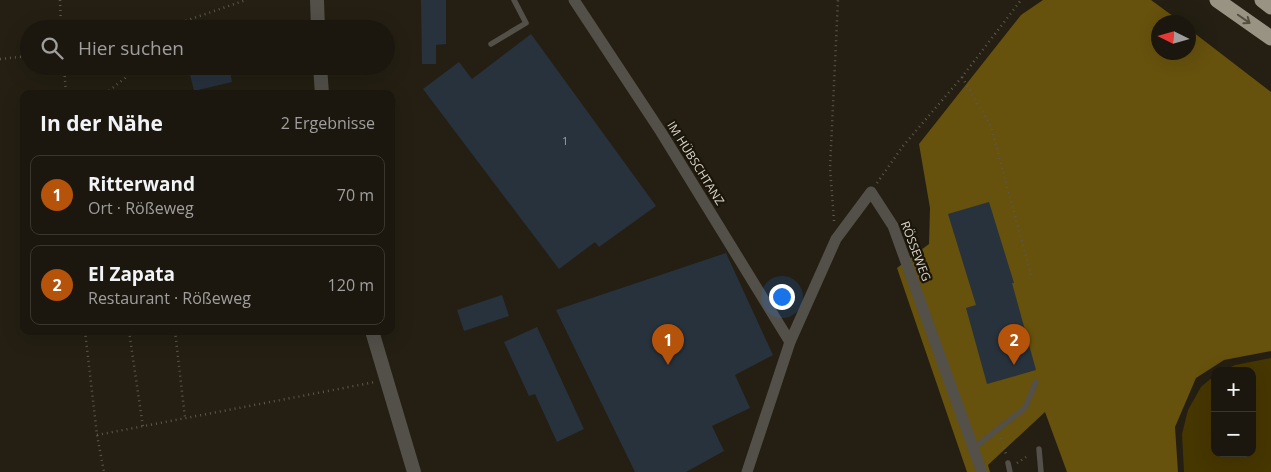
<!DOCTYPE html>
<html lang="de">
<meta charset="utf-8">
<style>
body{margin:0;font-family:"Open Sans",sans-serif;background:#28241c;color:#f1f3f6}
.controls{position:absolute;right:15px;bottom:15px;display:grid;overflow:hidden;border-radius:10px;box-shadow:0 5px 20px #0002}
.controls button{width:45px;height:45px;display:grid;place-items:center;padding:0;border:0;border-bottom:1px solid #39362e;background:#1b170e;color:#f1f3f6;font:25px sans-serif}
.compass{position:absolute;left:1151px;top:15px;width:45px;height:45px;border-radius:50%;background:#1b170e;box-shadow:0 5px 20px #0002;rotate:275deg}
.you{position:absolute;left:781px;top:296px;width:18px;height:18px;margin:-12px;border:4px solid #fff;border-radius:50%;background:#1a73e8;box-shadow:0 0 0 8px #1a73e833}
.badge{display:grid;place-items:center;width:32px;height:32px;border-radius:50%;background:#b45309;color:#fff;font-size:16px;font-weight:700}
.pin{position:absolute;translate:-50% -41px;filter:drop-shadow(0 1px 2px #0008)}
.pin::after{content:'';position:absolute;top:26px;width:18px;height:15px;background:inherit;clip-path:polygon(0 0,100% 0,50% 100%)}
.list{margin:0;padding:0;list-style:none}
h2{display:flex;justify-content:space-between;align-items:center;height:65px;margin:0;padding:0 20px;font-size:21px}
h2 small{font-size:16px;font-weight:400;color:#a09f9e}
.list li{display:grid;grid-template-columns:32px 1fr auto;gap:15px;align-items:center;box-sizing:border-box;height:80px;margin:0 10px 10px;padding:0 10px;border:1px solid #39362e;border-radius:10px}
.list b{display:block;font-size:19px;white-space:nowrap}
.list p{margin:0;font-size:16px;white-space:nowrap;color:#a09f9e}
.list em{font-size:16px;font-style:normal;color:#a09f9e}
.icon{flex:none;width:28px;height:28px;fill:none;stroke:currentColor;stroke-width:2;stroke-linecap:round;stroke-linejoin:round}
.map{position:relative;flex:none;width:1271px;height:472px;overflow:hidden}
.search{position:absolute;background:#1b170e;box-shadow:0 5px 20px #0002;left:20px;top:20px;width:375px;height:55px;display:flex;align-items:center;gap:12px;box-sizing:border-box;padding:0 18px;border-radius:28px;color:#a09f9e;font-size:19px}
.panel{position:absolute;background:#1b170e;box-shadow:0 5px 20px #0002;left:20px;top:90px;width:375px;height:245px;border-radius:10px}
.map>svg:first-child{display:block}
.green{fill:#463600}
.forest{fill:#66510d}
.building{fill:#27323d}
.lines{fill:none;stroke-linecap:round;stroke-linejoin:round}
.path{stroke:#5c584c;stroke-width:2.5;stroke-dasharray:1 4;stroke-linecap:butt}
.service{stroke:#53504a;stroke-width:5.5}
.minor{stroke:#53504a;stroke-width:11}
.tertiary{stroke:#53504a;stroke-width:14}
.motorway{stroke:#999383;stroke-width:15}
.oneway{stroke:#544e40}
.labels{text-anchor:middle;dominant-baseline:central;stroke-width:4.5;stroke-linejoin:round;paint-order:stroke}
.number-label{font-size:10px;fill:#acadaa}
.street-label{font-size:12px;fill:#d9d6ce;stroke:#1b1609}
</style>
<div class="map">
<svg width="1271" height="472" viewBox="0 0 1271 472">
<rect width="100%" height="100%" fill="#241f12"/>
<!-- green -->
<polygon class="green" points="1271,358 1271,472 1184,472 1182,434 1188,410 1201,387 1215,375 1215,453 1252,453 1252,371 1222,371 1235,365"/>
<!-- forest -->
<polygon class="forest" points="1043,0 1151,0 1181,22 1158,22 1158,52 1188,52 1189,29 1271,92 1271,351 1224,360 1196,378 1175,427 1178,472 1067,472 1045,412 988,465 990,472 967,472 897,268 929,244 930,208 919,144 1021,15"/>
<!-- building -->
<g class="building">
<polygon points="421,0 446,0 446,44 436,45 436,64 422,64"/>
<polygon points="531,34 656,206 599,247 595,242 559,269 423,89 459,62 472,79"/>
<polygon points="188,66 229,66 232,82 194,91"/>
<polygon points="989,202 1014,283 1012,283 1036,370 987,384 966,308 976,305 948,214"/>
<polygon points="726,253 773,355 735,375 750,408 712,426 724,451 686,472 635,472 556,310"/>
<polygon points="502,295 509,316 464,331 457,310"/>
<polygon points="537,327 584,429 557,442 535,394 529,396 504,342"/>
</g>
<g class="lines">
<!-- path -->
<g class="path">
<polyline points="60,0 61,29"/>
<polyline points="162,29 246,0"/>
<polyline points="0,59 29,56"/>
<polyline points="64,66 66,94"/>
<polyline points="962,77 991,127 1031,275"/>
<polyline points="105,94 125,78 126,66"/>
<polyline points="877,183 903,146 962,77 1021,0"/>
<polyline points="834,221 830,168 838,0"/>
<polyline points="85,331 97,435 104,472"/>
<polyline points="129,331 143,427"/>
<polyline points="175,331 185,418"/>
<polyline points="97,435 375,382"/>
<polyline points="1001,438 1006,454"/>
<polyline points="1017,463 1026,457"/>
</g>
<!-- service -->
<g class="service">
<polyline points="491,44 526,23 514,0"/>
<polyline points="974,448 1025,408 1036,382"/>
<polyline points="1039,449 1041,472"/>
<polyline points="1008,463 1010,472"/>
</g>
<!-- minor -->
<g class="minor">
<polyline points="574,0 661,132 790,342"/>
<polyline points="747,472 790,342 836,239 871,192 893,226 982,472"/>
</g>
<!-- tertiary -->
<g class="tertiary">
<polyline points="317,0 318,29"/>
<polyline points="320,66 322,94"/>
<polyline points="372,331 414,472"/>
</g>
<!-- motorway -->
<g class="motorway">
<polyline points="1217,0 1271,38"/>
<polyline points="1262,0 1271,7"/>
</g>
</g>
<!-- one-way arrows -->
<defs><path id="oneway-shaft" d="M-6 0H5M1.5-3L5.5 0L1.5 3" fill="none" stroke-width="1.6" stroke-linecap="round" stroke-linejoin="round" transform="scale(1.25)"/></defs>
<use class="oneway" href="#oneway-shaft" transform="translate(1244 19) rotate(35)"/>
<g class="labels">
<!-- number labels -->
<g class="number-label">
<text x="565" y="141">1</text>
</g>
<!-- street labels -->
<g class="street-label">
<text transform="translate(696 163) rotate(58)">IM HÜBSCHTANZ</text>
<text transform="translate(916 251) rotate(69)">RÖSSEWEG</text>
</g>
</g>
</svg>
<div class="controls">
<button>+</button>
<button>−</button>
</div>
<svg class="compass" viewBox="-18 -18 36 36"><path d="M0-13l5 13h-10z" fill="#e53935"/><path d="M0 13l5-13h-10z" fill="#a09f9e"/></svg>
<div class="you"></div>
<div class="pin badge" style="left:668px;top:365px">1</div>
<div class="pin badge" style="left:1014px;top:365px">2</div>
<div class="search"><svg class="icon" aria-label="search" viewBox="0 0 24 24"><circle cx="10" cy="10" r="6"/><path d="M15 15l6 6"/></svg>Hier suchen</div>
<section class="panel">
<h2>In der Nähe<small>2 Ergebnisse</small></h2>
<ul class="list">
<li><span class="badge">1</span><div><b>Ritterwand</b><p>Ort · Rößeweg</p></div><em>70 m</em></li>
<li><span class="badge">2</span><div><b>El Zapata</b><p>Restaurant · Rößeweg</p></div><em>120 m</em></li>
</ul>
</section>
</div>
